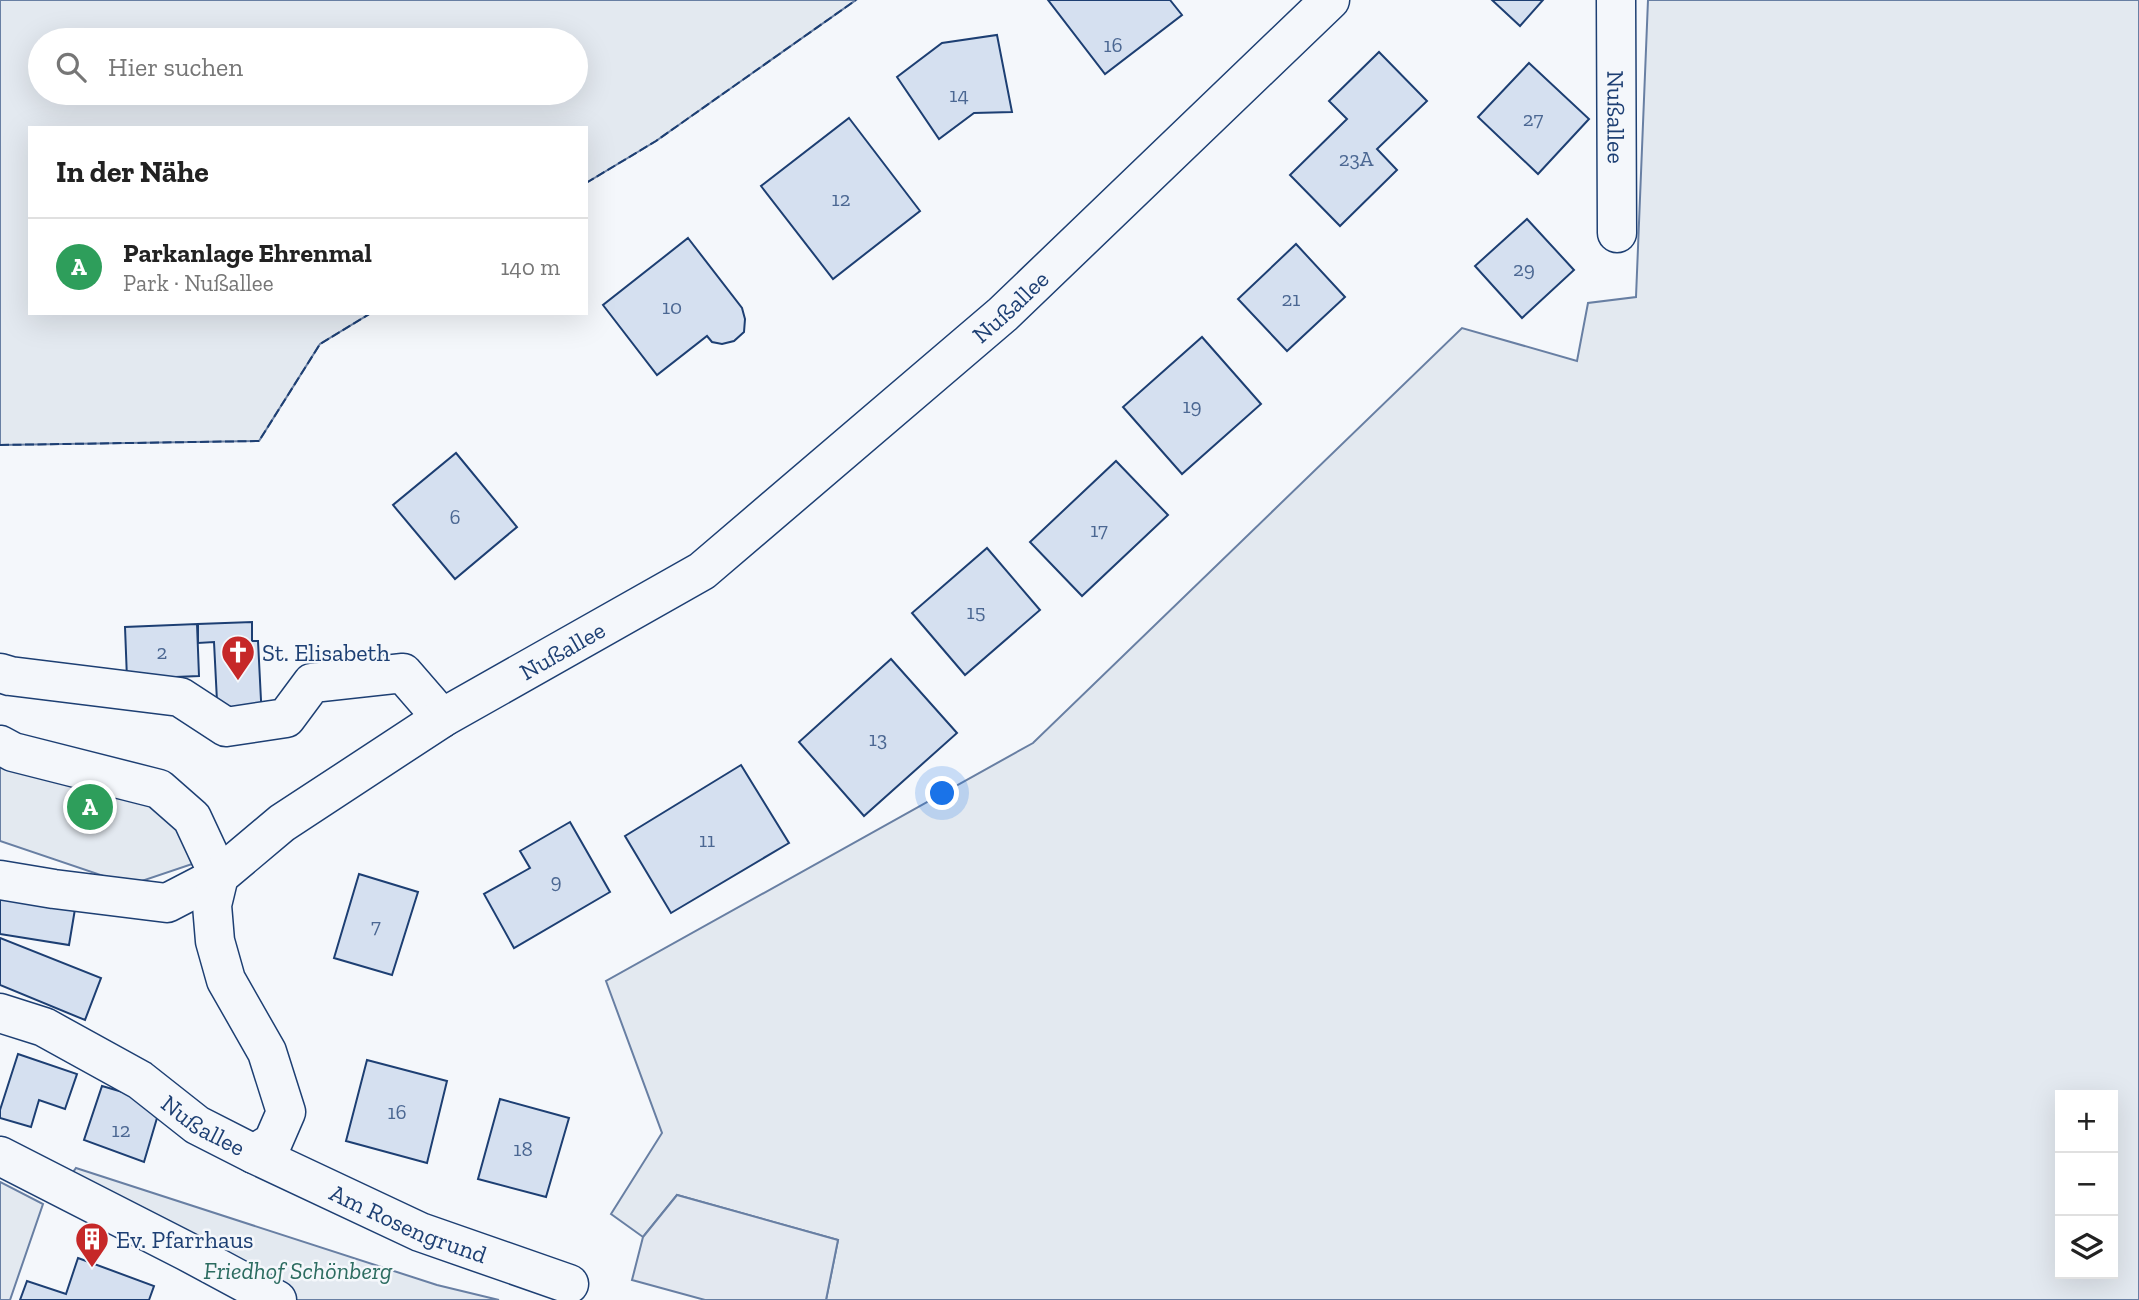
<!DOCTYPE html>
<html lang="de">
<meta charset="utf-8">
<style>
body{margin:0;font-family:"Zilla Slab",serif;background:#f6f6f6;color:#222}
.controls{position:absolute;right:21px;bottom:21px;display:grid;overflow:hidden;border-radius:0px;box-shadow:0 7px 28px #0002}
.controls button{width:63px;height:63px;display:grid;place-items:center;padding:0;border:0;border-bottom:2px solid #e0e0e0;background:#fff;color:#222;font:35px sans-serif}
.you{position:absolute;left:943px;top:794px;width:24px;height:24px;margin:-18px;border:5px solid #fff;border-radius:50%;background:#1a73e8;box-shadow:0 0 0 10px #1a73e833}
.badge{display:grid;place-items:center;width:46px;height:46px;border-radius:50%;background:#c62828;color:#fff;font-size:23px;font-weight:700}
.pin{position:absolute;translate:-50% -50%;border:4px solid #fff;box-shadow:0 2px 7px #0006}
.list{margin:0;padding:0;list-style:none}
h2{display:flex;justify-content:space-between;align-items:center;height:91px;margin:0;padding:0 28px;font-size:30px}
h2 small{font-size:23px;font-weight:400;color:#767676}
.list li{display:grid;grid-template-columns:46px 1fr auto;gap:21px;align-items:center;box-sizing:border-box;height:98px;padding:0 28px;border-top:2px solid #e0e0e0}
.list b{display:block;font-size:26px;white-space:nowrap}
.list p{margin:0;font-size:23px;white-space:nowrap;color:#767676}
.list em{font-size:23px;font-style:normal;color:#767676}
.icon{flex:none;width:38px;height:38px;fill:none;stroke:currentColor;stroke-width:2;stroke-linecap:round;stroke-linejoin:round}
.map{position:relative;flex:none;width:2139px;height:1300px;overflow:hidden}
.search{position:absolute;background:#fff;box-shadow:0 7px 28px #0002;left:28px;top:28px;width:560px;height:77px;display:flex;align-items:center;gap:18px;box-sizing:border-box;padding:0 24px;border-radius:38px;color:#767676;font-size:26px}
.panel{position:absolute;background:#fff;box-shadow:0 7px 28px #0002;left:28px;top:126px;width:560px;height:189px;border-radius:0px}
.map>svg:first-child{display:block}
.green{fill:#e3e9f0;stroke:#687fa3;stroke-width:2;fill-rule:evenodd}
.parking{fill:#e3e8f0;stroke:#687fa3;stroke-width:2}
.building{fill:#d5e0f0;stroke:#1d3f73;stroke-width:2}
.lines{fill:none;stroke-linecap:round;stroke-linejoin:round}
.minor-casing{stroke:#1d3f73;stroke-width:41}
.minor{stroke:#f4f7fb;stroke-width:38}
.fence{stroke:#1d3f73;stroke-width:2;stroke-dasharray:9 3.5;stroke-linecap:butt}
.labels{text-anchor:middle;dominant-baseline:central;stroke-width:5;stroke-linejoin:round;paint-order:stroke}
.number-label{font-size:21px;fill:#4b6792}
.street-label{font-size:24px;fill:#1d3f73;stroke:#f4f7fb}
.poi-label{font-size:24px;fill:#1d3f73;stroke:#f4f7fb;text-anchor:start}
.park-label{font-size:24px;font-style:italic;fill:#2c6c60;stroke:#f4f7fb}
</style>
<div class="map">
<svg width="2139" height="1300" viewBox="0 0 2139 1300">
<rect width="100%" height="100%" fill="#f4f7fb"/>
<!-- green -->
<g class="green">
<path d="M0 0H856L656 141 586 183V128H30V313H371L320 344 259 441 0 445ZM40 40H576V93H40Z"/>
<path d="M1648 0H2139V1300H826L838 1240 677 1195 643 1237 611 1214 662 1133 606 981 1033 743 1462 328 1577 361 1588 303 1636 297ZM2060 1095H2113V1274H2060Z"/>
<polygon points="0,745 159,789 210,858 130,885 0,841"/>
<polygon points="76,1168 437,1285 499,1300 294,1300 71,1175"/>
<polygon points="0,1182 43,1204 10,1300 0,1300"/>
</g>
<!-- parking -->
<polygon class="parking" points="677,1195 838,1240 826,1300 705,1300 632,1280 643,1237"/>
<!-- building -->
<g class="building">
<polygon points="1048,0 1170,0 1182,15 1105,74"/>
<polygon points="1492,0 1543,0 1520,26"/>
<polygon points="997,35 1012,112 974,113 939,139 897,77 942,43"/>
<polygon points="1379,52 1427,101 1377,149 1397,170 1340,226 1290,175 1347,119 1329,101"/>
<polygon points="1529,63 1589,119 1538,174 1478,117"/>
<polygon points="849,118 920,211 833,279 761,186"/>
<polygon points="1527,219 1574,270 1522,318 1475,266"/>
<polygon points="688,238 742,308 745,319 744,332 734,341 722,344 712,342 707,336 657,375 603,305"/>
<polygon points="1296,244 1345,297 1287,351 1238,299"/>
<polygon points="1202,337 1261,404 1182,474 1123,407"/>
<polygon points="456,453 517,527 455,579 393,505"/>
<polygon points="1116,461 1168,515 1082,596 1030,542"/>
<polygon points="987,548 1040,610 965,675 912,613"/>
<polygon points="252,622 252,641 258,641 262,720 218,721 214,642 198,643 198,624"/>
<polygon points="197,624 199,676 127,679 125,627"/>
<polygon points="891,659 957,733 864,816 799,742"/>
<polygon points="741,765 789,843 671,913 625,836"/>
<polygon points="570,822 610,892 514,948 484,894 530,868 520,851"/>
<polygon points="359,874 418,892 392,975 334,958"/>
<polygon points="0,897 75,909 69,945 0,934"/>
<polygon points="0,938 101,978 85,1020 0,985"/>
<polygon points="18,1054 77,1074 65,1109 39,1100 31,1127 0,1118 0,1110"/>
<polygon points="367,1060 447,1081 427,1163 346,1141"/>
<polygon points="102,1086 133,1095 157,1118 144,1162 84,1140"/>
<polygon points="500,1099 569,1118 546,1197 478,1179"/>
<polygon points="78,1258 154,1286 149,1300 20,1300 27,1281 66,1294"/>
</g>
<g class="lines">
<!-- minor casing -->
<g class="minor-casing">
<g id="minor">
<path id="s1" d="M1616 0 1617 233"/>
<polyline points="0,673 10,676 180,697 226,727 286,718 312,683 403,673 442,718"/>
<polyline points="0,745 13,752 159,789 192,818 219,876"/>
<polyline points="0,880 54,889 167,903 219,876"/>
<path id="s2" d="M0 1013 44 1027 140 1080 197 1125 254 1154 420 1232 569 1284"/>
<path id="s3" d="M254 1154 273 1142 286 1112 267 1052 226 980 215 941 212 905 219 876 282 823 442 718 702 571 1003 314 1330 0"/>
<polyline points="0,1156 186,1251 277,1300"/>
</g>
</g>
<!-- minor -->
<use href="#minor" class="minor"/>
<!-- fence -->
<g class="fence">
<polyline points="586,183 656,141 856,0"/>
<polyline points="0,445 259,441 320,344 371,313"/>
</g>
</g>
<!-- icons -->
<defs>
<g id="church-pin" transform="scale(1.75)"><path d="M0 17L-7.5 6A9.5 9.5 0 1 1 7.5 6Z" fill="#c62828" stroke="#f4f7fb"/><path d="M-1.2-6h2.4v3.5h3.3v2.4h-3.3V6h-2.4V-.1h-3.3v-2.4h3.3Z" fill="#fff"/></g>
<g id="building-pin" transform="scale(1.75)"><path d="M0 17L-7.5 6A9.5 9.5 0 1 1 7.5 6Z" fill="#c62828" stroke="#f4f7fb"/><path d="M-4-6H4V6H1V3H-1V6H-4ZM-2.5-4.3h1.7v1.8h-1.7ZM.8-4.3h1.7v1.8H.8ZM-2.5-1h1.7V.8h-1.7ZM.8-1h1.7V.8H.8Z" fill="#fff"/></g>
</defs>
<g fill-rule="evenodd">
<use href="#church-pin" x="238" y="652"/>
<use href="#building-pin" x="92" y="1239"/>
</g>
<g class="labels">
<!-- number labels -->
<g class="number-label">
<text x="1113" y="44">16</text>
<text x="959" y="94">14</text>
<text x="1533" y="118">27</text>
<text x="1356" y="158">23A</text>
<text x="841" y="198">12</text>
<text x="1524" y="268">29</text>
<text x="1291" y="298">21</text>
<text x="672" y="306">10</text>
<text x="1192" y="405">19</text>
<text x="455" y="516">6</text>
<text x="1099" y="529">17</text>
<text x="976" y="611">15</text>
<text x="162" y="651">2</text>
<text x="878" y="738">13</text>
<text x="707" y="839">11</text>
<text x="556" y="880">9</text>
<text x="376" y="925">7</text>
<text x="397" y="1111">16</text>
<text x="121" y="1129">12</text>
<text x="523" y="1148">18</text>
</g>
<!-- street labels -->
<g class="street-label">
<text stroke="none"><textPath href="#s1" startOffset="117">Nußallee</textPath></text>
<text stroke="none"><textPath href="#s3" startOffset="1286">Nußallee</textPath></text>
<text stroke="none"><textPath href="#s3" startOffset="719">Nußallee</textPath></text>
<text stroke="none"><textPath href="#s2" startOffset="234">Nußallee</textPath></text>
<text stroke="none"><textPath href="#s2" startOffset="462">Am Rosengrund</textPath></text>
</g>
<!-- poi labels -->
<g class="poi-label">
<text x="262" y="652">St. Elisabeth</text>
<text x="116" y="1239">Ev. Pfarrhaus</text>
</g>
<!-- park labels -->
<g class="park-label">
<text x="298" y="1270">Friedhof Schönberg</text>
</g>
</g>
</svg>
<div class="controls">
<button>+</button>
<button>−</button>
<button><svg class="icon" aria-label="layers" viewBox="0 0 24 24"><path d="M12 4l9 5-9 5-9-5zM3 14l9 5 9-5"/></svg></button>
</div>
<div class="you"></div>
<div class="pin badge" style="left:90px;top:807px;background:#2e9e5b">A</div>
<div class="search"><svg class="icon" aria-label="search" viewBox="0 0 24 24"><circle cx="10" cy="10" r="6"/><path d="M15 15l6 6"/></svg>Hier suchen</div>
<section class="panel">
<h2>In der Nähe<small></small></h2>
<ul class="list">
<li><span class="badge" style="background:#2e9e5b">A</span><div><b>Parkanlage Ehrenmal</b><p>Park · Nußallee</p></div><em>140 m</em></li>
</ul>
</section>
</div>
